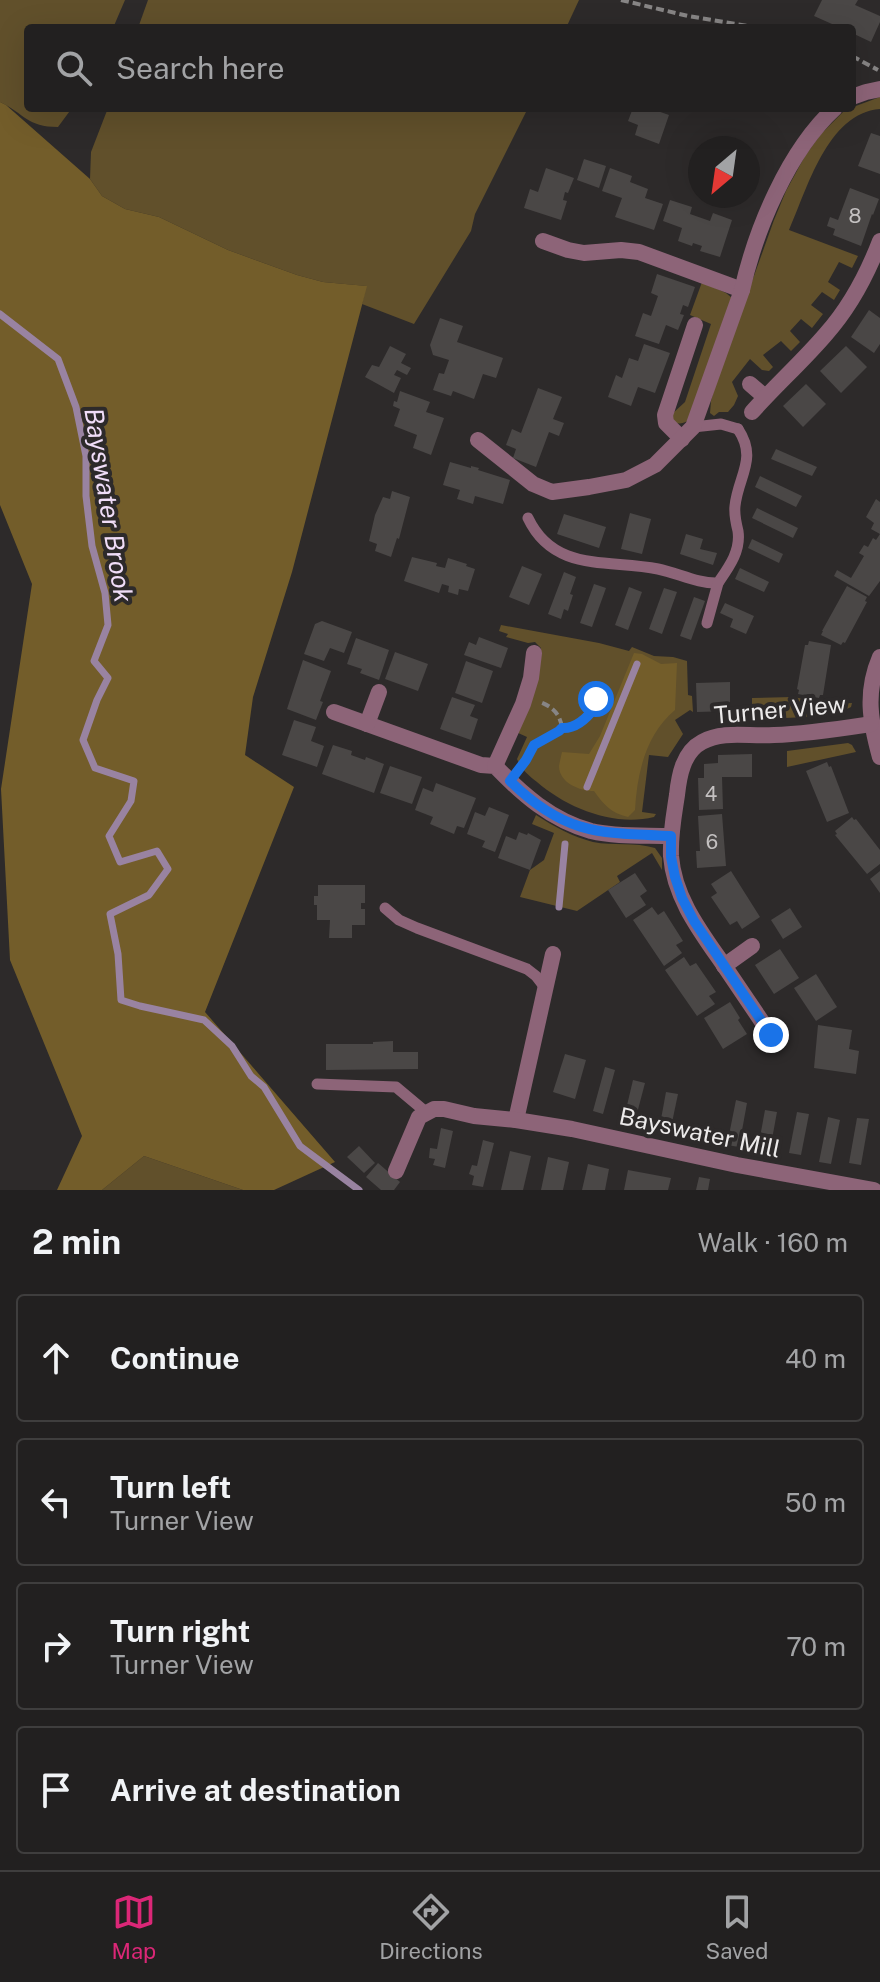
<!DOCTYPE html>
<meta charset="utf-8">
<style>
body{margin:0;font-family:"Public Sans",sans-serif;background:#2a2829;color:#f1f3f6}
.compass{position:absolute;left:688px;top:136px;width:72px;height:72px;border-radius:50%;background:#222020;box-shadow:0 8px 32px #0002;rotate:209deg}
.stop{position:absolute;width:24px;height:24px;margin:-18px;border:6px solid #1a73e8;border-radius:50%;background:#fff}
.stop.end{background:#1a73e8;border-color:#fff;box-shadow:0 2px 8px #0008}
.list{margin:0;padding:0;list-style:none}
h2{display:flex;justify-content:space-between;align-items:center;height:104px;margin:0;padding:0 32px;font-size:34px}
h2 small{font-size:26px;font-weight:400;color:#a2a3a5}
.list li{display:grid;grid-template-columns:52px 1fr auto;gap:24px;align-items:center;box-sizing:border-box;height:128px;margin:0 16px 16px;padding:0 16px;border:2px solid #3f3e3e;border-radius:8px}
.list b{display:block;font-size:30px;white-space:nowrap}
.list p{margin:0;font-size:26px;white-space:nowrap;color:#a2a3a5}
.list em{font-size:26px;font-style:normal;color:#a2a3a5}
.icon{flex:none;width:44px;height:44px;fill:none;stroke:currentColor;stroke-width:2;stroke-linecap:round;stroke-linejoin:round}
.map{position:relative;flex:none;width:880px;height:1190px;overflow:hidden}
.search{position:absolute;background:#222020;box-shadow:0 8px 32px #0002;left:24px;right:24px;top:24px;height:88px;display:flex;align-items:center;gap:20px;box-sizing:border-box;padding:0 28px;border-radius:8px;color:#a2a3a5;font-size:30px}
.sheet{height:680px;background:#222020}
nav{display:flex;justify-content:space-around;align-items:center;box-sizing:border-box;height:112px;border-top:2px solid #3f3e3e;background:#222020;font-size:22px;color:#a2a3a5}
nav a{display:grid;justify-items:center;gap:4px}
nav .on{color:#db2777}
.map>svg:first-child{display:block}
.green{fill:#61502b}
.forest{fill:#735d2a}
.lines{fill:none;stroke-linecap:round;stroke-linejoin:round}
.stream{stroke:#9983a1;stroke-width:7}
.building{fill:#4a4746}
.path{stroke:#878585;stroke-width:4;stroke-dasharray:8 4;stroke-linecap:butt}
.service{stroke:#8d6478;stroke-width:11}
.minor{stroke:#8d6478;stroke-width:16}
.route{stroke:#1a73e8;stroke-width:10}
.labels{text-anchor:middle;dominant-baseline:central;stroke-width:8;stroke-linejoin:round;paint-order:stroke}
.number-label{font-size:20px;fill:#c4c1c1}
.street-label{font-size:24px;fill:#eceaea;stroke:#2d2a2a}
.water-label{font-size:26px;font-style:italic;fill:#f0ddf8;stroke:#2d2a2a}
</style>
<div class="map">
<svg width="880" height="1190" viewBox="0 0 880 1190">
<rect width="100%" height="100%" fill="#2d2a2a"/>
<!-- green -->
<g class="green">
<path d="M0 0H125L113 28H28V108H72L58 127C27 127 25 114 0 102Z"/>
<polygon points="148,0 579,0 566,28 138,28"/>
<path d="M880 97V109C827 113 807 190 789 230L858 256 852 268 839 262 828 282 840 290 834 300 822 292 811 305 823 314 812 328 801 319 790 331 800 342 791 351 781 341 763 355 773 367 769 371 762 370 750 359 732 382 738 396 734 405 728 412H719L714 416 710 413 711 401 717 379 774 220 786 191 805 156 821 134 845 110Z"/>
<polygon points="108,108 528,108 475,214 471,231 414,324 362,304 366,286 323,282 297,275 228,250 159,217 125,209 102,196 90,179 91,152"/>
<path d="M702 282 726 293 732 298 692 418C684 423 679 427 671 419L672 414 685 402 711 324 690 315Z"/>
<path d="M501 625 599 643 629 651 632 647 654 656 673 657 687 661 688 695 692 696 693 712 690 710 675 720 683 734 668 757 649 755 642 812 656 814 654 817C614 827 567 808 537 782 528 775 521 769 517 759L527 737 516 732 537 680 541 648 535 642 528 643 506 637 508 634 499 631Z"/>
<path d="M793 697 832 704 852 703 851 707C827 719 779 718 752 719V698Z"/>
<polygon points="848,743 852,745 856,752 787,767 787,751"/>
<path d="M536 815C553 826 573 837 593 842 613 846 635 842 655 848L662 858V870L652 853 617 876 620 882 577 911 520 897 530 870 544 860 554 833 532 824Z"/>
<polygon points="144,1156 243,1190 102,1190"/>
</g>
<!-- forest -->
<g class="forest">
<polygon points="0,102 6,105 90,179 102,196 125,209 159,217 228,250 297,275 323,282 367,286 292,572 253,697 245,755 294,787 205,1012 335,1162 274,1190 243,1190 144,1156 102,1190 57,1190 82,1136 10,960 1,789 32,584 0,505"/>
<path d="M634 653 642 654 661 664 677 663 675 710C646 734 637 773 635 810L628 817C611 813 604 805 594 791 580 791 559 783 559 766 560 761 561 756 562 752L589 754 600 736Z"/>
</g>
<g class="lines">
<!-- stream -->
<g class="stream">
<polyline points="0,314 58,359 76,407 86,456 86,496 92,546 105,593 108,625 94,661 108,678 97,700 83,740 95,768 134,781 131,801 109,836 120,862 157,851 168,869 149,895 110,914 118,954 121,1000 140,1006 204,1020 232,1046 251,1076 264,1087 300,1146 359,1190"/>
<polyline points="587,787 637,664"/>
<polyline points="559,907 565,844"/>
</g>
</g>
<!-- building -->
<g class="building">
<polygon points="822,0 858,0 855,5 880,16 880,22 871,42 852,33 852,28 841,28 814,16"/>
<polygon points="633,108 649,108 669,115 659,144 635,135 638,125 628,121"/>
<polygon points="871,133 880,136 880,174 858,166"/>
<polygon points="584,159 606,166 599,188 577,180"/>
<polygon points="546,168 574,178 568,193 565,192 563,200 567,201 561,220 524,208 530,189 538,192"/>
<polygon points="610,168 632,176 630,182 648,189 645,198 663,204 654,230 615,217 622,198 602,191"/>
<polygon points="850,188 879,199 873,215 872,214 861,246 833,235 835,229 827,226 830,217 838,220"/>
<polygon points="670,200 692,207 690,214 710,221 713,213 732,220 720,257 700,251 702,246 693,243 692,246 678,241 682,228 663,221"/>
<polygon points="657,274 695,287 688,307 683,305 680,314 684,315 678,330 666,325 659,344 635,336 643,313 651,316 658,296 651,293"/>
<polygon points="869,310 880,318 880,344 874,353 851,337"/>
<polygon points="440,318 463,326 457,342 503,358 496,378 483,374 474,399 453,391 451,396 433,390 439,373 444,374 449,360 433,355 430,345"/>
<polygon points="644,344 670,353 655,393 638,387 631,406 608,397 616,375 622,378 629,358 638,361"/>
<polygon points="390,346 406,354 401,363 411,368 407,375 397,370 394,375 401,378 394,393 365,377 372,365 379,367"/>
<polygon points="846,346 867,367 841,393 820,371"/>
<polygon points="806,384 826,404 803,427 783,406"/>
<polygon points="538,388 562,397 553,419 564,423 559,436 549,432 536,467 513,458 516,449 506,445 512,429 521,433"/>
<polygon points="400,391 430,402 426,412 444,418 431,455 413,448 417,435 394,426 400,409 393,406 394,401 397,402"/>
<polygon points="776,449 817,467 812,476 771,459"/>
<polygon points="450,462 471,468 471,466 479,468 478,470 510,480 503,504 475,496 473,504 457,499 460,490 443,485"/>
<polygon points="760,476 802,496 796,507 755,487"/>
<polygon points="392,491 410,497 399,539 397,538 391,557 375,551 377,544 369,541 375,515 383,497 390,499"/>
<polygon points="876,499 880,502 880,581 869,596 834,576 837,570 851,578 864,556 859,553 864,545 868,547 873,538 876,540 880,534 871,529 874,523 866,517"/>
<polygon points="757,508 798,528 793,538 752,518"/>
<polygon points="630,513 651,519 642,554 621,549"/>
<polygon points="564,514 606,527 599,548 557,534"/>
<polygon points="686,534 703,539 700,549 717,553 713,565 680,554"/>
<polygon points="752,539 783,554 779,563 748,548"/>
<polygon points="412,557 437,563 436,566 445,568 448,558 467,564 466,566 475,569 468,591 459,589 458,595 448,592 449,586 442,584 439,593 404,581"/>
<polygon points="522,566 542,574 529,605 509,597"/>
<polygon points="740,568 769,582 764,592 735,579"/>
<polygon points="564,572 576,577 570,594 573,595 568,611 564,609 561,619 548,614"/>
<polygon points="594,584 606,588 592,627 580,623"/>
<polygon points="847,586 867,597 865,601 867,602 845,643 843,642 841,645 821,635 823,631 822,631"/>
<polygon points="629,587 642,592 628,630 615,625"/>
<polygon points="664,588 677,592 662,634 649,629"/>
<polygon points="694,597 705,601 691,640 680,636"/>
<polygon points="725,603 754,616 746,634 730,627 733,619 720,613"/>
<polygon points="322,621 352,632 344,653 330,648 324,661 304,654 315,624"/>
<polygon points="479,637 508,648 501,668 464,655 469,642 476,645"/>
<polygon points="356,638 389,650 379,680 360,673 362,669 347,664"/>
<polygon points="809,641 831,645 823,695 820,695 819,698 798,694 799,690 797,689 805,645 808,645"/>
<polygon points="395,652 428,664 418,691 385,679"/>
<polygon points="303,660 331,671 320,701 323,702 316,720 287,709"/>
<polygon points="466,661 493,671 482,703 455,693"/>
<polygon points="730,682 730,711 697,712 696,683"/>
<polygon points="452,697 475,705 470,716 478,719 471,740 440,729"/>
<polygon points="294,720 316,727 311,741 324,746 317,767 282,755"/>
<polygon points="333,745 352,751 351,755 365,760 366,757 384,764 374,793 322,774"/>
<polygon points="752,754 752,777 722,777 723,809 699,810 698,778 704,778 704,764 718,763 718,755"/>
<polygon points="827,762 829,767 831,766 849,813 827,822 806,771"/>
<polygon points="390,766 422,777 412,804 380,793"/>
<polygon points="436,783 476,798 464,828 457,826 454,834 430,824 433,817 415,810 423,788 433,792"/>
<polygon points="489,807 509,815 495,852 482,847 485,841 467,834 475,812 485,816"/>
<polygon points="722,814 726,866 697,868 696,851 700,851 698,816"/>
<polygon points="852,817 854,820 856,819 880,850 880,864 867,874 835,835 837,834 835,831"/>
<polygon points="519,832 527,835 528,833 541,840 530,870 498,858 506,836 516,840"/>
<polygon points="731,871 760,917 742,929 737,921 730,925 711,897 717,893 711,884"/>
<polygon points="880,871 880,893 870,879"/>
<polygon points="635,873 647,891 640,896 646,905 626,918 608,890"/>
<polygon points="318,885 365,885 365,903 361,903 361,909 365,909 365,925 352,925 352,938 329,938 330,920 317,920 317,905 314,905 314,896 318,896"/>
<polygon points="652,907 658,915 664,911 683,941 676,945 682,953 664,966 633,920"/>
<polygon points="790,908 802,927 783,939 771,920"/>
<polygon points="780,949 799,978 774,994 755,965"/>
<polygon points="684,957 690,966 696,963 716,992 709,996 715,1004 697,1016 665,970"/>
<polygon points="816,974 837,1007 816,1021 794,988"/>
<polygon points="730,1002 740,1018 738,1020 747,1034 723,1049 704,1018"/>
<polygon points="818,1025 852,1030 849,1049 859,1051 856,1074 814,1068"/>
<polygon points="393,1041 393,1052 418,1052 418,1069 326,1070 326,1044 373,1044 373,1042"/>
<polygon points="565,1054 586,1060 575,1099 553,1092"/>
<polygon points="605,1067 615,1070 603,1114 593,1111"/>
<polygon points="633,1080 645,1083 635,1121 624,1118"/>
<polygon points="666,1092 678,1094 670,1132 659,1130"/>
<polygon points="736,1100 747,1103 739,1147 727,1145"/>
<polygon points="765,1110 777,1112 770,1150 758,1148"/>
<polygon points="797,1112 809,1114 801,1155 789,1153"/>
<polygon points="828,1117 840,1120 831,1164 819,1162"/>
<polygon points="857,1118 869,1119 861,1165 849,1163"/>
<polygon points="441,1128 453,1131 445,1168 433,1165 435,1159 429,1158 430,1148 437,1149"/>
<polygon points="483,1140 494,1143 483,1187 472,1185 474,1176 469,1174 472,1165 477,1166"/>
<polygon points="359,1146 375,1163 364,1173 347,1157"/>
<polygon points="510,1151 531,1156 523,1190 501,1190"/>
<polygon points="548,1157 569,1162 563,1190 541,1190"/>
<polygon points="378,1163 400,1182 394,1190 381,1190 366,1177"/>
<polygon points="588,1164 609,1169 605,1190 582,1190"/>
<polygon points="628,1170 671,1178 668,1190 624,1190"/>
<polygon points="699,1177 710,1179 708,1190 696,1190"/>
</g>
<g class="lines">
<!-- path -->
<g class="path">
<polyline points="621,0 688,16 760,28"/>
<polyline points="852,56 878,70"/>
<path d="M562 728C578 729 595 715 596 699L588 690"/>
<path d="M521 767 538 742 559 731 562 728C560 714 553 707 540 702"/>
</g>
<!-- service -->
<g class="service">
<polyline points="693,427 721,424 738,429"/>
<path d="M528 518C554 573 609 559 658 569 678 573 698 584 718 583 729 567 741 551 738 531 736 523 734 515 735 506 738 476 758 459 738 429"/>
<polyline points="707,623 718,583"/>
<polyline points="385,908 399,920 417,928 527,969 536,976 546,989"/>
<polyline points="317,1084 396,1087 427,1113"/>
</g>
<!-- minor -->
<g class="minor">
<polyline points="852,97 866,92 880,89"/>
<polyline points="543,241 568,250 584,253 621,250 639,252 742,290"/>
<polyline points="750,384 765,397"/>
<path d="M752 412C776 385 803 361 826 334 850 307 867 275 880 241"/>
<polyline points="682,439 666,423 665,415 695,325"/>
<path d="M478 440 533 484 552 492 589 487 626 480 655 465 693 427 742 290C756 229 788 151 835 108"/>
<path d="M880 657C865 692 870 721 880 757"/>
<path d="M334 712 481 765 495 766C522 794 551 820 591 831 616 837 645 835 671 836"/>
<polyline points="367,724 379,692"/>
<polyline points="495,766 523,704 531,678 534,653"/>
<polyline points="724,966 752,946"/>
<path d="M771 1035C755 1011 739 988 723 964 700 931 674 897 671 856 670 835 674 815 677 795 679 776 683 752 702 742 724 730 749 737 774 735 806 734 838 729 871 724"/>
<polyline points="516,1120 553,954"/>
<polyline points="396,1171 419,1117 434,1109 444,1109 474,1116 516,1120 572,1129 737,1165 874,1190"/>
</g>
</g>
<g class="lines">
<!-- route -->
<path class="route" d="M596 699V706C588 717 577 729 562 728L559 731 534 745 526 760 510 781C565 835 599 833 671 836V857L675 877 682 898 694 921 771 1035"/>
</g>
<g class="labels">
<!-- number labels -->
<g class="number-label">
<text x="855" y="216">8</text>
<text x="711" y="794">4</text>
<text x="712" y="842">6</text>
</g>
<!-- street labels -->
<g class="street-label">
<text transform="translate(780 709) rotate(-5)">Turner View</text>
<text transform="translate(700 1132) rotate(12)">Bayswater Mill</text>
</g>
<!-- water labels -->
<g class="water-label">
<text transform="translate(109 505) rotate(81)">Bayswater Brook</text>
</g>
</g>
</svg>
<svg class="compass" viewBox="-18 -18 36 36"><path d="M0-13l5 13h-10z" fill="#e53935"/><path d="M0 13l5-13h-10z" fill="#a2a3a5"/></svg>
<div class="stop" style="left:596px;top:699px"></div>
<div class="stop end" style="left:771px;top:1035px"></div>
<div class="search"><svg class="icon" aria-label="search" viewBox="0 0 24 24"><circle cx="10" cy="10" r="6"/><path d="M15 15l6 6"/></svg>Search here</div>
</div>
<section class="sheet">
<h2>2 min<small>Walk · 160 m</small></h2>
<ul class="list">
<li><svg class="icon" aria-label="ahead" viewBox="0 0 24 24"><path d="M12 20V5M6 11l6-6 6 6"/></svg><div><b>Continue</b></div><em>40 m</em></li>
<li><svg class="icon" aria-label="left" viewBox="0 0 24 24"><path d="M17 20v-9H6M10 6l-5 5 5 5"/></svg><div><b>Turn left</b><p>Turner View</p></div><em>50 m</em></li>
<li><svg class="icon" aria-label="right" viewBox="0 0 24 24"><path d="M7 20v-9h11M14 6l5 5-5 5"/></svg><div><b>Turn right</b><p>Turner View</p></div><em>70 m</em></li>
<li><svg class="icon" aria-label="arrive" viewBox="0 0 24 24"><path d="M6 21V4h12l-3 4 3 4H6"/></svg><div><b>Arrive at destination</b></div></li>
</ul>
</section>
<nav>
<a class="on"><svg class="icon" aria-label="map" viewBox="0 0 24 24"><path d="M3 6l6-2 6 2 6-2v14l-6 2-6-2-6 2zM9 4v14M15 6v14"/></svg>Map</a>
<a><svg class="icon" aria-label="directions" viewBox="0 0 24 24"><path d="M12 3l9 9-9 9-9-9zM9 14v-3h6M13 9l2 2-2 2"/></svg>Directions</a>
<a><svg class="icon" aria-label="saved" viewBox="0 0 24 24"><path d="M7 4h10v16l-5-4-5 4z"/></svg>Saved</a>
</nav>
